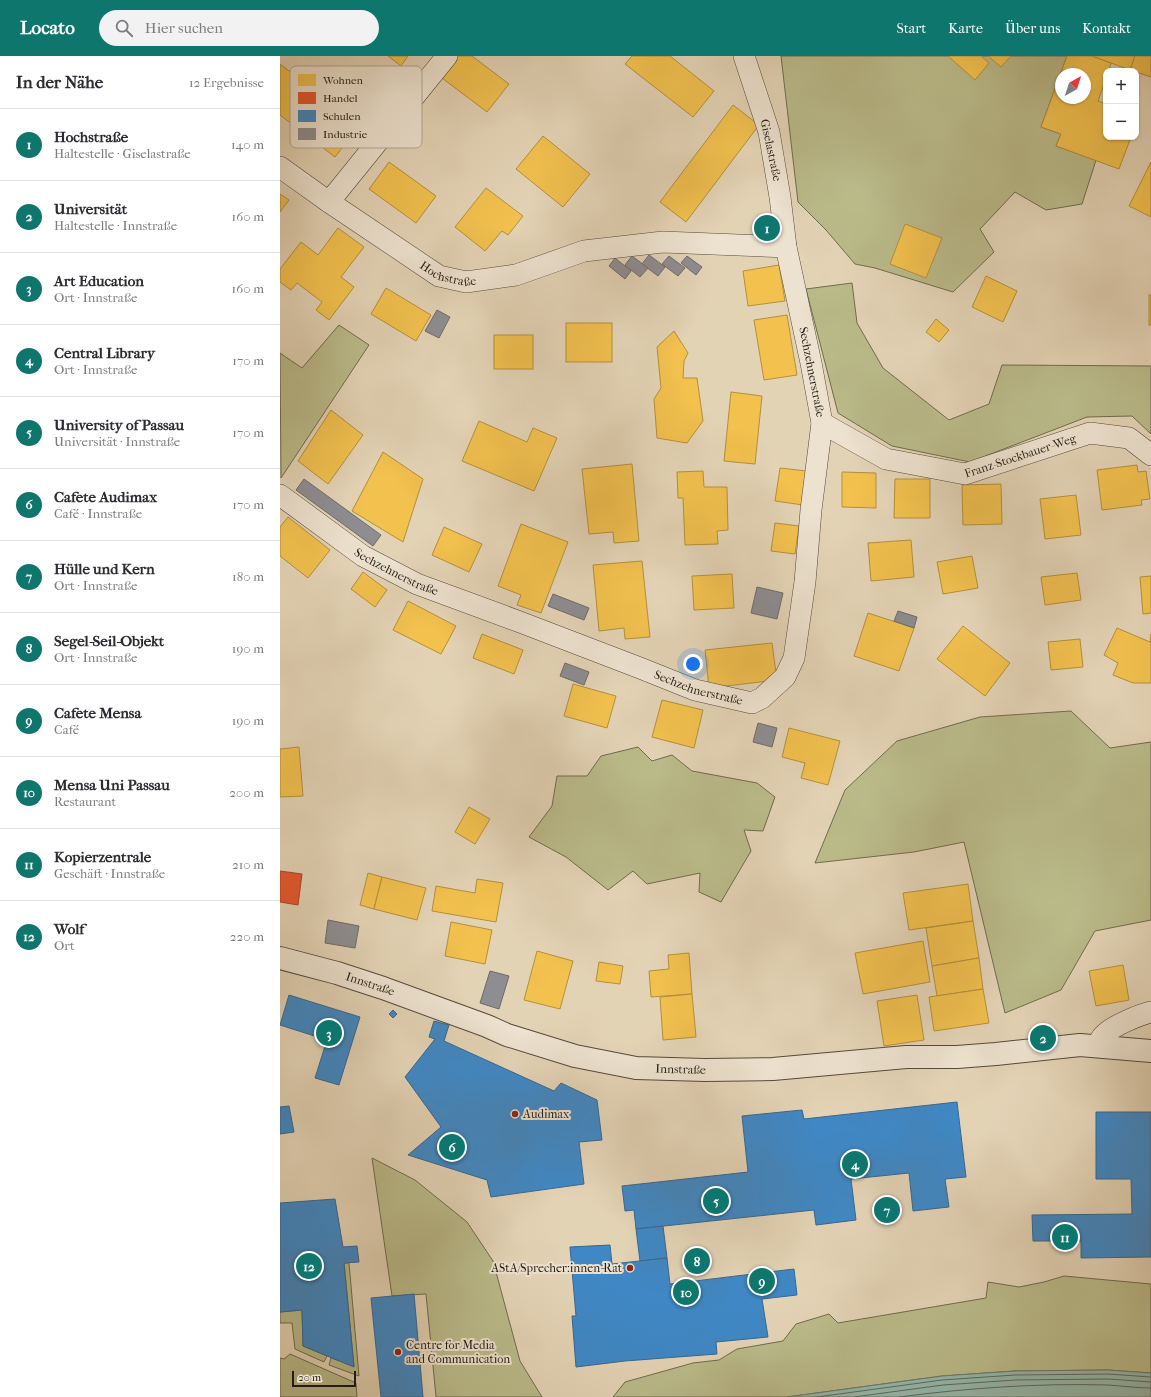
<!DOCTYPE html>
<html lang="de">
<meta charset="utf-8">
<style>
body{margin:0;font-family:"IM FELL French Canon",serif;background:#f2f2f3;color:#2b2b33}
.controls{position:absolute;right:12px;top:12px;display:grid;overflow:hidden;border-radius:8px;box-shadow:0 1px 3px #0004}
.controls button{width:36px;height:36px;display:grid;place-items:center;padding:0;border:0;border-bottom:1px solid #e1e1e2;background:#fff;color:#2b2b33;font:20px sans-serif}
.compass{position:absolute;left:775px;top:12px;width:36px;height:36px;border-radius:50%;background:#fff;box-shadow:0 1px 3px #0004;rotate:39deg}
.scale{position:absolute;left:12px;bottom:10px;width:64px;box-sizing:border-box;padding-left:4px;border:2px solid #241d13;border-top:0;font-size:11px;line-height:14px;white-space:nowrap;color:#241d13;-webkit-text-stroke:3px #ede2cf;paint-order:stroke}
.you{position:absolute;left:413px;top:608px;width:14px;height:14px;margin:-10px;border:3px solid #fff;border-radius:50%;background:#1a73e8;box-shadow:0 0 0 6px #1a73e833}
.badge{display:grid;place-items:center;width:26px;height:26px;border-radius:50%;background:#0f766e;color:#fff;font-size:13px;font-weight:700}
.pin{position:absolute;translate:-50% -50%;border:2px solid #fff;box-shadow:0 1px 4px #0006}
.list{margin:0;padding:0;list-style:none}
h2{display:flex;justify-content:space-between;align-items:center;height:52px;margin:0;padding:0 16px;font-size:17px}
h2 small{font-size:13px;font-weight:400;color:#7c7c81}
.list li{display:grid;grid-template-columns:26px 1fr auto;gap:12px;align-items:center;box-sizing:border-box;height:72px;padding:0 16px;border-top:1px solid #e1e1e2}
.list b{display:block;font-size:15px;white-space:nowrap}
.list p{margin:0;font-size:13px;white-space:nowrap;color:#7c7c81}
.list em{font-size:13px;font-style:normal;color:#7c7c81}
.icon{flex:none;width:22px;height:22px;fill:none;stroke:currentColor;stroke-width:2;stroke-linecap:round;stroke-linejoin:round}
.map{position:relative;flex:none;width:871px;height:1341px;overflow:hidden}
header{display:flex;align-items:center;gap:24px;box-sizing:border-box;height:56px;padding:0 20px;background:#0f766e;color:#fff}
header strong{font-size:19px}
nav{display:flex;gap:22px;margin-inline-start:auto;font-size:14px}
.search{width:280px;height:36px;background:#f2f2f3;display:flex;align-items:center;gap:10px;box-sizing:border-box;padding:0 14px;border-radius:22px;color:#7c7c81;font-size:15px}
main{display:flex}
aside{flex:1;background:#fff}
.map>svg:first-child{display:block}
.green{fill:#baba89;stroke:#6f6c4e}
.water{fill:#95b8ab;stroke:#687a6e}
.homes{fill:#f2c14e;stroke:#b4903c;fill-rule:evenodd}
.shops{fill:#e4572e;stroke:#aa4626}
.schools{fill:#3f88c5;stroke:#376890}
.industry{fill:#8d8d92;stroke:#6e6b6c}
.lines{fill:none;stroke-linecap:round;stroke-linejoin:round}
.shore{stroke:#5c6a5f;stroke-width:1}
.minor-casing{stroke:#544a3c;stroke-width:22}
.tertiary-casing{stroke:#544a3c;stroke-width:24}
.minor{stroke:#ede2cf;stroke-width:21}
.tertiary{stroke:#ede2cf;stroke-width:22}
.poi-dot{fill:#8f2418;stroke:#ede2cf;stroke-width:1.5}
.labels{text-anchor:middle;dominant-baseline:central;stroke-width:4;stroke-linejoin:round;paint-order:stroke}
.street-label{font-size:12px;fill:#241d13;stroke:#ede2cf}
.poi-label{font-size:12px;fill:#241d13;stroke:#ede2cf;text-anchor:start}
.key{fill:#ede2cf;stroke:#b1a797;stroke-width:1}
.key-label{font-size:11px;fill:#241d13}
</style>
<header>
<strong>Locato</strong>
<div class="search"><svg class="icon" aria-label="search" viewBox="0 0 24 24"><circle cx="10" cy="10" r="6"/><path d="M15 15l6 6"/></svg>Hier suchen</div>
<nav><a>Start</a><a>Karte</a><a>Über uns</a><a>Kontakt</a></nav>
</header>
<main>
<aside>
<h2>In der Nähe<small>12 Ergebnisse</small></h2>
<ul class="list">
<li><span class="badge">1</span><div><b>Hochstraße</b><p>Haltestelle · Giselastraße</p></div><em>140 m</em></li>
<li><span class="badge">2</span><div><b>Universität</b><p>Haltestelle · Innstraße</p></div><em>160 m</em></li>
<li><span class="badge">3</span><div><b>Art Education</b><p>Ort · Innstraße</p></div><em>160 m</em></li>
<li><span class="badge">4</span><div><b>Central Library</b><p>Ort · Innstraße</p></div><em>170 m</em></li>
<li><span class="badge">5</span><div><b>University of Passau</b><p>Universität · Innstraße</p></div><em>170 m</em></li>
<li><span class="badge">6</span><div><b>Cafete Audimax</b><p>Café · Innstraße</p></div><em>170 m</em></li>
<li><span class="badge">7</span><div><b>Hülle und Kern</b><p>Ort · Innstraße</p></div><em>180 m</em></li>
<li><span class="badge">8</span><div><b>Segel-Seil-Objekt</b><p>Ort · Innstraße</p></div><em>190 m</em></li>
<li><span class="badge">9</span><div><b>Cafete Mensa</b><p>Café</p></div><em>190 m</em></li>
<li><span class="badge">10</span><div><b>Mensa Uni Passau</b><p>Restaurant</p></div><em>200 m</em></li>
<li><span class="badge">11</span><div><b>Kopierzentrale</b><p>Geschäft · Innstraße</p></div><em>210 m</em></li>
<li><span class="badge">12</span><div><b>Wolf</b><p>Ort</p></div><em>220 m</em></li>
</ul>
</aside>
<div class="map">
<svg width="871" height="1341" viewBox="0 0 871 1341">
<rect width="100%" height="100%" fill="#e3d3b5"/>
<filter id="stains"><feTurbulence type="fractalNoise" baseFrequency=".005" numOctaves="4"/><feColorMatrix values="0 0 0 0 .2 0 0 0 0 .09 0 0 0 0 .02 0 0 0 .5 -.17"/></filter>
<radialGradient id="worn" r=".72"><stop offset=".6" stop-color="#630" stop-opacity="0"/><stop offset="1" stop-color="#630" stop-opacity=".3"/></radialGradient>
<!-- green -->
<g class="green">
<polygon points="501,0 787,0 761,71 781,78 776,90 816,104 802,148 766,154 735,136 700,173 714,196 673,236 595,212 575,208 546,174 518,146"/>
<polygon points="572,227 577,267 603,312 669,364 709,348 722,309 871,310 871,378 852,360 807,361 690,406 612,390 558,357 526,233"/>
<polygon points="59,269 89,289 1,422 0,297 22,312"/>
<polygon points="791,655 830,692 871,686 871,864 815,875 781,934 725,957 684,786 634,796 535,807 565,734 617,685 700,661"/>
<polygon points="358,691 372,705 392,699 412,715 477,727 495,741 483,775 464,774 471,795 441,846 419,836 420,817 367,828 353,815 328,834 286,801 249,781 272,750 277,720 307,720 321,700"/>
<polygon points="92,1102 135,1124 187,1166 213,1205 240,1305 262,1341 156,1341 146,1238 112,1240"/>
<polygon points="64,1207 69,1207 79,1320 49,1309 51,1302 74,1310"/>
<polygon points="784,1220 871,1228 871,1317 828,1314 735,1315 662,1320 507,1341 333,1341 345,1326 413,1307 439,1304 457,1293 503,1285 516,1268 549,1258 558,1267 706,1242 708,1226 739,1231 764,1226"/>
<polygon points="22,1254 23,1290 47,1300 44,1306 15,1293 12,1267 0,1267 0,1256"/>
<polygon points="10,1298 76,1327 77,1341 0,1341 0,1302 4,1303"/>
</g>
<!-- water -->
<polygon class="water" points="828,1314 871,1317 871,1341 507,1341 662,1320 735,1315"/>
<!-- homes -->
<g class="homes">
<polygon points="108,0 128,0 121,10"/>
<polygon points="178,0 192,0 229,28 207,56 162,22"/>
<polygon points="352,0 390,0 434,35 413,61 345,8"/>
<polygon points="668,0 701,0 709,7 695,24"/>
<polygon points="708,0 731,0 721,11"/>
<path d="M787 0H812L831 7 829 15H826V22L818 45 826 48V81H851L839 113 776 90 781 78 761 71ZM781 18H805V42H781Z"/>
<polygon points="812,0 855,0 850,14"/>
<polygon points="855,0 871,0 871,21 850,14"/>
<polygon points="0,8 80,69 55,101 0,59"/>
<polygon points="453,49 479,69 406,166 380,146"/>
<polygon points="263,80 310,118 283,151 236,113"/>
<polygon points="109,106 156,140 136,167 89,133"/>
<polygon points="871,106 871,161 849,150"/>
<polygon points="206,132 243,160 228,179 222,175 205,195 175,171"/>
<polygon points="0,138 9,144 0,156"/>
<polygon points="625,168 662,182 646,222 610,208"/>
<polygon points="58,172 84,191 61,221 74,231 49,264 36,254 42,246 17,227 11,234 0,226 0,213 21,186 38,199"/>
<polygon points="499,209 505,245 468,250 463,215"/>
<polygon points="706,220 737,235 723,266 692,251"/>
<polygon points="106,232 151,259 136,285 91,258"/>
<rect x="869" y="239" width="2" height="30"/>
<polygon points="507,259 517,319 484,324 474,264"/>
<polygon points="656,263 669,274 659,286 646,276"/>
<rect x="286" y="267" width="46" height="39"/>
<polygon points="394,275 408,297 404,305 403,322 417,322 423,365 407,387 377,382 374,343 381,332 377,291"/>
<rect x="214" y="279" width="39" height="34"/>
<polygon points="451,336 482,340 475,408 444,405"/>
<polygon points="51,354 83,379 48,428 18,405"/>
<polygon points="199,365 247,386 253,372 277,382 254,435 182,405"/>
<polygon points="103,396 143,423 123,486 72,455"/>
<polygon points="352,408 359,485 334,487 333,476 309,478 302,413"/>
<polygon points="857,409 858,416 866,415 870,443 861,444 862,449 822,454 817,414"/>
<polygon points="500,412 527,415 523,449 495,445"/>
<polygon points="423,415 424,431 447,431 448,474 437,475 438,488 405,489 403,442 398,442 397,416"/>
<polygon points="562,416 596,417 596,452 562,451"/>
<polygon points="615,423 650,423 650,462 614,462"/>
<polygon points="721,428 722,468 683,469 682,429"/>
<polygon points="796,439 801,479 765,483 760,443"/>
<polygon points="8,461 50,494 28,522 0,500 0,471"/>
<polygon points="495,467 519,470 515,498 491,495"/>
<polygon points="241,468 288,486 261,557 237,549 241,539 218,530"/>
<polygon points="164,471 202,488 189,516 152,499"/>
<polygon points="631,484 634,521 591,525 588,487"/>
<polygon points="692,500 698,532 663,538 657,506"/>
<polygon points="362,505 370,581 345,583 344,572 319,575 313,509"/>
<polygon points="83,516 107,534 95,551 71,533"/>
<polygon points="797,517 801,544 765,549 761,521"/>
<polygon points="452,518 454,552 414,554 412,520"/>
<polygon points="871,520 871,557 863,558 860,521"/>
<polygon points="128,545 176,570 161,598 113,574"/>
<polygon points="588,557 634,572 619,615 574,600"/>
<polygon points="683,570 730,607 705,640 657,603"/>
<polygon points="837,572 870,586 871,578 871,627 853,627 833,619 838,607 824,599"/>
<polygon points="202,578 243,594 234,618 193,602"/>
<polygon points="800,583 803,611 771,614 768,586"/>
<polygon points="492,587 497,624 429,632 425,594"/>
<polygon points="293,628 336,640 327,672 284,660"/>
<polygon points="382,644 423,654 414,692 372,681"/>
<polygon points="509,672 560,685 548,729 521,722 525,707 502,701"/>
<polygon points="19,691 23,740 0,741 0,693"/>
<polygon points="189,751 210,763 195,788 175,776"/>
<polygon points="88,817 102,821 94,853 80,849"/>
<polygon points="102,821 146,832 137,864 94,853"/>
<polygon points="197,823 223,827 216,866 152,855 156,830 195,837"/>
<polygon points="688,828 693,865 629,874 623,837"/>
<polygon points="693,865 699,902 652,910 646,872"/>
<polygon points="171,866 212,874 205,908 165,900"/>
<polygon points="643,885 650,926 583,938 575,897"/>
<polygon points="257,895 293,905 280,953 244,944"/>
<polygon points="409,897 412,938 371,941 369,915 389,913 388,899"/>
<polygon points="699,902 703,933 657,940 652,910"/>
<polygon points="319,906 343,910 340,928 316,925"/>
<polygon points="843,909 849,944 816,950 809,915"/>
<polygon points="703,933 709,967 654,975 649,941"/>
<polygon points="412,938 416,981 383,984 380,941"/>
<polygon points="637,939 644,984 604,990 597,945"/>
</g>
<!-- shops -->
<polygon class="shops" points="0,815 22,818 18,849 0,846"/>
<!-- schools -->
<g class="schools">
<polygon points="9,939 80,961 59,1029 35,1022 47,984 0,969"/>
<polygon points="113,954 117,958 113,962 109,958"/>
<polygon points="154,965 169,969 164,985 274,1035 281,1027 317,1044 322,1084 299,1086 304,1128 211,1141 207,1124 128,1099 161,1071 125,1021 155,983 149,981"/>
<polygon points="677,1046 686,1121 665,1123 669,1151 633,1155 629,1117 571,1123 576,1164 536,1169 534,1154 356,1173 354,1154 345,1155 342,1130 468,1116 462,1060 522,1054 524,1063"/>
<polygon points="9,1050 14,1076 0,1078 0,1051"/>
<polygon points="816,1056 871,1056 871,1201 801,1202 801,1185 753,1185 752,1159 852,1158 851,1123 816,1123"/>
<polygon points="55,1143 63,1191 77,1190 79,1206 64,1207 74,1311 23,1290 22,1254 0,1256 0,1147"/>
<polygon points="383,1170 387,1202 360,1205 356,1173"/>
<polygon points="330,1189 332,1208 387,1202 390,1228 514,1213 517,1239 482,1243 488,1281 436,1286 437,1298 345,1305 296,1311 292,1260 296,1260 290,1191"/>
<polygon points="134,1238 143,1341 101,1341 91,1242"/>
</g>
<!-- industry -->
<g class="industry">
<polygon points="369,199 385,211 378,220 362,208"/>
<polygon points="352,200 368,212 360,221 345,209"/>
<polygon points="389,200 405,212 398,220 382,208"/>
<polygon points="407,200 422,211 416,219 401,207"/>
<polygon points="335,202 351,215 345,223 329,210"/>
<polygon points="157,254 170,261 159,282 145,275"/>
<polygon points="24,423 101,479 93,490 16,434"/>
<polygon points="477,531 503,537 497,563 471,557"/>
<polygon points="273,538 309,552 304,564 268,550"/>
<polygon points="618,555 637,561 634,572 614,565"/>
<polygon points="285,607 309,616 304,629 280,620"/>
<polygon points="478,667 497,672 492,691 473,686"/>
<polygon points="48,864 79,870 75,892 45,887"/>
<polygon points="210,915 229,920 219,953 200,947"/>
</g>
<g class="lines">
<!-- shore -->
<g class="shore">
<polyline points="537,1341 662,1324 735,1319 828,1318 871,1321"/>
<polyline points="574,1341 663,1329 735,1324 828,1323 871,1326"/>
<path d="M619 1341C688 1332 759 1327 828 1329 843 1330 857 1332 871 1332"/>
</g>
<!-- minor casing -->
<g class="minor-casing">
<g id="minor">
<path id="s1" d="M0 111 46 144 159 220 186 226 236 219 304 195 383 186 506 191"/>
<polyline points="49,146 167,0"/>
<path id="s2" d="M542 367 606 403 685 418 810 377 849 382 871 399"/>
<path id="s3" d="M0 439 83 500 137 528 240 566 360 612 415 634 472 647 482 642 505 621 514 602 525 526 531 454 542 367 531 307 506 191 500 141 489 76 464 0"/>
<path d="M817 990C819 987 821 981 824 979 832 970 859 959 871 956"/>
</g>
</g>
<!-- tertiary casing -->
<g class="tertiary-casing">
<g id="tertiary">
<path id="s4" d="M0 902 57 917 103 932 207 970 227 979 295 1000 356 1012 425 1014 493 1013 626 1001H677L716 998 800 989 871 995"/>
</g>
</g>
<!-- minor -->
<use href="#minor" class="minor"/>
<!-- tertiary -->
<use href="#tertiary" class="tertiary"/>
</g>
<!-- markers -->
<g class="poi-dot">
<circle cx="235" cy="1058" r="4"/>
<circle cx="350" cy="1212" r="4"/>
<circle cx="118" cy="1296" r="4"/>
</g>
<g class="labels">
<!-- street labels -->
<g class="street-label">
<text transform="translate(491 94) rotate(78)">Giselastraße</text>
<text stroke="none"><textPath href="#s1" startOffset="201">Hochstraße</textPath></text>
<text transform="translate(532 316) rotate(79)">Sechzehnerstraße</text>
<text stroke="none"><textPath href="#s2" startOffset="212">Franz-Stockbauer-Weg</textPath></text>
<text stroke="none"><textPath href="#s3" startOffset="140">Sechzehnerstraße</textPath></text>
<text stroke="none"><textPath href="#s3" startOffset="464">Sechzehnerstraße</textPath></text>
<text stroke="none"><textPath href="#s4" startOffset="94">Innstraße</textPath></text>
<text stroke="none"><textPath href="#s4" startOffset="418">Innstraße</textPath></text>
</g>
<!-- poi labels -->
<g class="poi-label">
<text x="243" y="1058">Audimax</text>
<text x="342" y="1212" text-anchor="end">AStA/Sprecher:innen-Rat</text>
<text x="126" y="1289">Centre for Media<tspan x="126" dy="14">and Communication</tspan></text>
</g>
</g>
<!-- legend -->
<rect x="10" y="10" width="132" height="82" rx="6" class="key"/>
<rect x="18" y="18" width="18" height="12" fill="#f2c14e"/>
<rect x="18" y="36" width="18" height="12" fill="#e4572e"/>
<rect x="18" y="54" width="18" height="12" fill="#3f88c5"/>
<rect x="18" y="72" width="18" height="12" fill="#8d8d92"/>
<g class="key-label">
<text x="43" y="28">Wohnen</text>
<text x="43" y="46">Handel</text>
<text x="43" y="64">Schulen</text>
<text x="43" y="82">Industrie</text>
</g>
<rect width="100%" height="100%" filter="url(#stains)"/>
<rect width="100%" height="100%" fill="url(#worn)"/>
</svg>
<div class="controls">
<button>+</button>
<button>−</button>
</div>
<svg class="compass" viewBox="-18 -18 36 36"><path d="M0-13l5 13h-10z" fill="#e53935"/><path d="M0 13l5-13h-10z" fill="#7c7c81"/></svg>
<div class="scale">20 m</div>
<div class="you"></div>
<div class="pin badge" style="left:487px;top:172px">1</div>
<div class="pin badge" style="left:763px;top:982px">2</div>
<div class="pin badge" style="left:49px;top:977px">3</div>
<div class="pin badge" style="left:575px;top:1108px">4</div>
<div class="pin badge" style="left:436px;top:1145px">5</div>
<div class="pin badge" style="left:172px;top:1091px">6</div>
<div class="pin badge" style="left:607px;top:1154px">7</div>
<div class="pin badge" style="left:417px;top:1205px">8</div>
<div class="pin badge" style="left:482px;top:1225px">9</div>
<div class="pin badge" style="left:406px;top:1236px">10</div>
<div class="pin badge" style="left:785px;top:1181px">11</div>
<div class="pin badge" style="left:29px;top:1210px">12</div>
</div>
</main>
